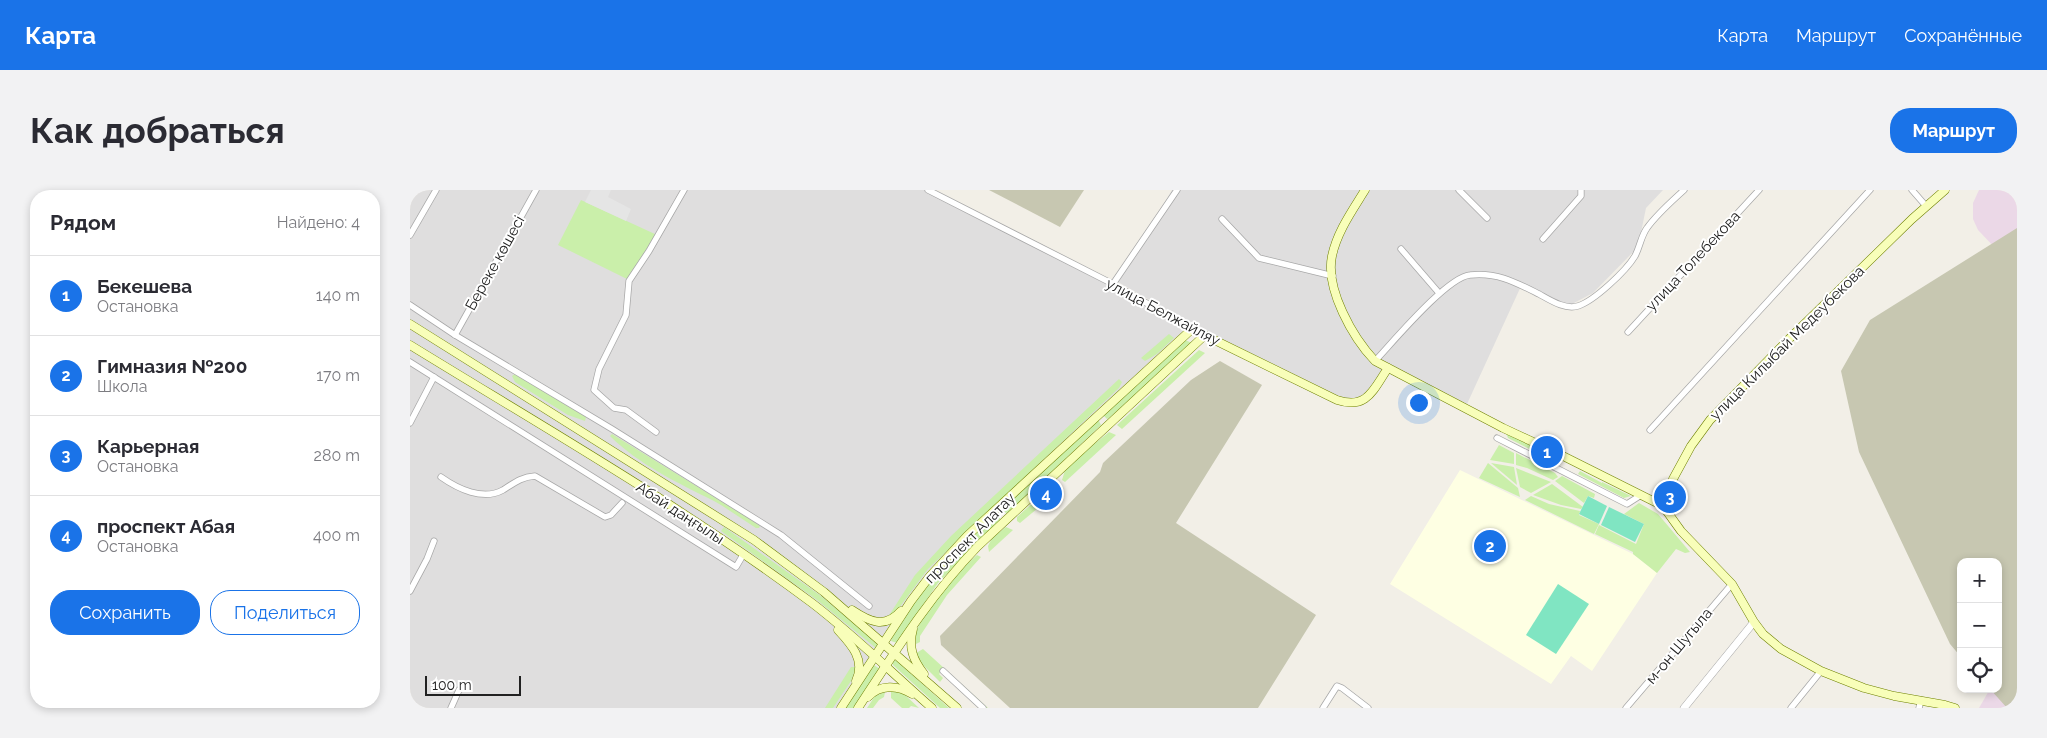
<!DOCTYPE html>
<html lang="ru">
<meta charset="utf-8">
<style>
body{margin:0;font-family:Raleway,sans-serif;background:#f2f2f3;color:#2b2b33}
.controls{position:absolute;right:15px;bottom:15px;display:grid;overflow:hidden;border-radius:10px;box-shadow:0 2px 8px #0003}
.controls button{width:45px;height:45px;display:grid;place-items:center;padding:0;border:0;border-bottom:1px solid #e1e1e2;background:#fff;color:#2b2b33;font:25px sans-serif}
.scale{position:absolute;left:15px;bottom:12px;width:96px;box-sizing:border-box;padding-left:5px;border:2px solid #212121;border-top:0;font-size:14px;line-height:18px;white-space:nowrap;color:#212121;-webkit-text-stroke:4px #fff;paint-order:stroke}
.you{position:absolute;left:1008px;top:212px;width:18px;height:18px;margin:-12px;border:4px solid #fff;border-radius:50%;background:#1a73e8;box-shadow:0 0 0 8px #1a73e833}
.badge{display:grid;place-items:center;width:32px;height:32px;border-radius:50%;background:#1a73e8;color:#fff;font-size:16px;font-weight:700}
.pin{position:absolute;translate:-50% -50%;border:2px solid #fff;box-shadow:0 1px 5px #0006}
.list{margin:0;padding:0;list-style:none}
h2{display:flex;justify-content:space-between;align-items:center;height:65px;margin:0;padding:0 20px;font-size:21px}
h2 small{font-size:16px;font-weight:400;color:#7c7c81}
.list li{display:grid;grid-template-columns:32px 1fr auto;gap:15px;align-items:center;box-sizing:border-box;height:80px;padding:0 20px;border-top:1px solid #e1e1e2}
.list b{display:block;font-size:19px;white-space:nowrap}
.list p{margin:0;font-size:16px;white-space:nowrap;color:#7c7c81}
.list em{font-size:16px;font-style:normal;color:#7c7c81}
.actions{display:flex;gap:10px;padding:15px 20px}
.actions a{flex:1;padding:11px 0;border:1px solid #1a73e8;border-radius:20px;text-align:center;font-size:18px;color:#1a73e8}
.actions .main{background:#1a73e8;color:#fff}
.icon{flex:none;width:28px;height:28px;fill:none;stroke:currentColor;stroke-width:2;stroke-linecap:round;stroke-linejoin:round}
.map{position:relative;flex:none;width:1607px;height:518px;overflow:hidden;border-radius:20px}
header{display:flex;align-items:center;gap:30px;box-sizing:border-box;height:70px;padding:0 25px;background:#1a73e8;color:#fff}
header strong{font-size:24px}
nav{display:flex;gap:28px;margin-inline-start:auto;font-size:18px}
.intro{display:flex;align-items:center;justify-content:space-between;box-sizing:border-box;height:120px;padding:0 30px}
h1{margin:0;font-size:35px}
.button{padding:12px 22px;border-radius:20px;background:#1a73e8;color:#fff;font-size:18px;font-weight:700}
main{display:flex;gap:30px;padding:0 30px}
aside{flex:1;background:#fff;border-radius:20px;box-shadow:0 2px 8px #0003}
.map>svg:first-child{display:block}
.residential{fill:#dfdede}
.industrial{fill:#ebd8e7}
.education{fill:#feffe3}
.construction{fill:#c7c7b1}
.grass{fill:#caefaa}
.pitch{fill:#80e5c2}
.parking{fill:#e5e5e5}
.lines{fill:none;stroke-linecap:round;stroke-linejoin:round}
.minor-casing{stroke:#a8a8a8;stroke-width:7}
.tertiary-casing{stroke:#a8a8a8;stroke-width:8}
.secondary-casing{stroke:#6e8000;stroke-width:9}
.minor{stroke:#fff;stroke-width:5.5}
.tertiary{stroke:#fff;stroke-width:7}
.secondary{stroke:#f8feb9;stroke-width:8}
.labels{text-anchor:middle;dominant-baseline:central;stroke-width:4;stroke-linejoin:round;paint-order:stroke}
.street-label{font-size:15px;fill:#212121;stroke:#fff}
</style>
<header>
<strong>Карта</strong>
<nav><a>Карта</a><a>Маршрут</a><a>Сохранённые</a></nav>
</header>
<div class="intro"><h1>Как добраться</h1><a class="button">Маршрут</a></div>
<main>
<aside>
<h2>Рядом<small>Найдено: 4</small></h2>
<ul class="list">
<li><span class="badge">1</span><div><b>Бекешева</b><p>Остановка</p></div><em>140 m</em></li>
<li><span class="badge">2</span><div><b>Гимназия №200</b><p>Школа</p></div><em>170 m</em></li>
<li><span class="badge">3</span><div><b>Карьерная</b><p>Остановка</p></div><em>280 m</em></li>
<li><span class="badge">4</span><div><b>проспект Абая</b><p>Остановка</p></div><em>400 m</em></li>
</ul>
<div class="actions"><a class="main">Сохранить</a><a>Поделиться</a></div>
</aside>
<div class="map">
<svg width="1607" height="518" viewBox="0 0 1607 518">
<rect width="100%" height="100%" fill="#f2efe7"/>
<!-- residential -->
<g class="residential">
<polygon points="0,0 518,0 782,139 520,386 431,518 0,518"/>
<polygon points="762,0 1253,0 1236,18 1228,57 1183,103 1162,114 1152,114 1112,94 1057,214 981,176 959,206 939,211 783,135 708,92"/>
</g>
<!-- industrial -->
<g class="industrial">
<polygon points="1569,0 1607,0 1607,81 1568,40 1563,29 1563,13"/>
<polygon points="1580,499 1588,499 1607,518 1569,518"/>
</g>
<!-- education -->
<polygon class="education" points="1050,280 1223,364 1247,383 1182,481 1161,466 1141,494 980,394"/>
<!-- construction -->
<g class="construction">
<polygon points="579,0 674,0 650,37"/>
<polygon points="1607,38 1607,518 1597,518 1580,499 1588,499 1588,372 1551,372 1551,467 1540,454 1449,262 1431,181 1460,130"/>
<polygon points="810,171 852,195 766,333 906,425 848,518 600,518 531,455 530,446 690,282 693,273 781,190"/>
</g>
<!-- grass -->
<g class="grass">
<polygon points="171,10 247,45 217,89 148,55"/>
<polygon points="759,144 764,148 747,164 735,171 731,168"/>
<polygon points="775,150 782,153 699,228 697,229 694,226 695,223"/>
<polygon points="789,160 795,163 712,239 707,235"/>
<polygon points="105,184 176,227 175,231 158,225 105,192 102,186"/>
<polygon points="709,189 712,192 709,198 518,379 489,418 478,427 505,385 541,346"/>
<polygon points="687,231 689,231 691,235 599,322 596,323 593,320 594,317"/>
<polygon points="699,242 706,245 655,292 652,290 656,277"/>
<polygon points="1096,243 1149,270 1147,273 1098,248"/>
<path d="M202 244 343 331 350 336 349 338H346C332 329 318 319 304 311 268 293 228 274 200 246Z"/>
<polygon points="1089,255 1104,263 1104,274 1080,270"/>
<polygon points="1106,263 1145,283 1148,287 1143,290 1117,278 1106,275"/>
<polygon points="1078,273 1108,298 1110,307 1069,288"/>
<polygon points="1081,273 1104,277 1107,295"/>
<polygon points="1106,278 1141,292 1121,303 1110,297"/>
<polygon points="1170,281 1192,293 1192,292 1221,306 1214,308 1168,284"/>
<polygon points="1152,286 1185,304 1184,308 1178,306 1174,313 1145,291"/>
<polygon points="1142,294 1173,317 1171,319 1151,315 1123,305"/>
<polygon points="1121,306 1139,314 1170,321 1169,325 1189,334 1184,344 1115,310"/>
<polygon points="627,309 634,313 610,333 607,331 607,327"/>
<polygon points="1229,313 1248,324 1280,362 1275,363 1266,359 1247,383 1223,364 1223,362 1185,344 1189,335 1226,354 1234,334 1214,324"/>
<polygon points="585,325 590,326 590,330 528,393 487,453 481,451 482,448 504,413 524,388 560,349"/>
<polygon points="314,337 411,406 468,454 467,459 407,410 311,341"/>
<polygon points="596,337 603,340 579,362 578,356 582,348"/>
<path d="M567 365 571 367 537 405 510 446V452L506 454C506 450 505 445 506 442 514 421 550 379 567 365Z"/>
<polygon points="513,459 578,518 575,518 533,480 529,484 533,488 530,492 510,472 506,463"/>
<polygon points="483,470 487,471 539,518 530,518 483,475"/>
<polygon points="464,475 470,479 444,518 435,518"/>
<polygon points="441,477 446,477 441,491 423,518 415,518"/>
<polygon points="481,499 494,504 509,518 501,516 499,518 492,518 481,508"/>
<polygon points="475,502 474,507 469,510 463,518 457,518 465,506"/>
</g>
<!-- pitch -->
<g class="pitch">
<polygon points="1178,306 1197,316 1189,334 1169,324"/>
<polygon points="1199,317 1234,334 1225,352 1191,335"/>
<polygon points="1148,394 1179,414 1146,464 1116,445"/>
</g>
<!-- parking -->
<polygon class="parking" points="181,0 201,0 198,7 221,19 216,31 175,12"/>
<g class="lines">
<!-- minor casing -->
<g class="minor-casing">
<g id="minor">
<polyline points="518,0 703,94 782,139"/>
<polyline points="1049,0 1077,28"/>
<polyline points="1502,0 1516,16"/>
<polyline points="812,29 849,68 923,86"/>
<polyline points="0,45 26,0"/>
<polyline points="1133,49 1171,6 1171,0"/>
<polyline points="991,59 1029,103"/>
<polyline points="703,94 767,0"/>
<polyline points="0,115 45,145 202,239 371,345 459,416"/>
<polyline points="1218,142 1349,0"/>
<polyline points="45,145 126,0"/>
<path d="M965 171C983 152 1037 87 1060 85 1087 82 1105 92 1129 104 1140 110 1155 120 1168 116 1184 111 1216 81 1225 66 1230 57 1231 46 1237 38 1247 24 1261 12 1274 0"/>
<polyline points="0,172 326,377 333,365"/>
<polyline points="0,233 24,187"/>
<polyline points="1240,240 1460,0"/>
<polyline points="246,242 216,220 204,218 184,200 189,179 216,125 219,91 239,61 274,0"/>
<polyline points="1087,248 1217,314 1231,305"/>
<path d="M31 287C48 299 73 311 93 300 104 293 111 287 125 286L195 327 201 325 212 313"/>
<polyline points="0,401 17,369 24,351"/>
<polyline points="533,481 573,518"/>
<polyline points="41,518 49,500 55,496"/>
<polyline points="913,518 927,496 932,498 958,518"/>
<polyline points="1216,518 1322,394"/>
<polyline points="1381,518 1411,481"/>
<polyline points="1509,518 1511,510"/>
</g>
</g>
<!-- tertiary casing -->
<g class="tertiary-casing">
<polyline id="tertiary" points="1274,518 1344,432"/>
</g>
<!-- secondary casing -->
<g class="secondary-casing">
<g id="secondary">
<path d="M955 0C942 21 927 42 922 66 915 99 943 148 965 171L1093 238 1147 263 1253 316 1271 341 1322 394 1344 432 1353 444 1371 459 1411 481 1454 498 1484 506 1535 515 1545 518"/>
<polyline points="0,134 344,350 414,402 547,518"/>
<path d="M0 155C135 238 275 318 402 413 444 445 482 483 522 518"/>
<polyline points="1253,316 1263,289 1281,256 1300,230 1380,148 1502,29 1535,0"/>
<path d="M442 420C460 432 475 439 491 421"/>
<path d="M503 439C498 457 503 470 514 484"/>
<path d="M428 440C441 454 456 470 446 491"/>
<path d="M458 507C470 494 488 495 502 504"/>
<path d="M431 518 501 411 520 386 557 346 782 139 927 210C957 220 963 200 978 178"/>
<path d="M448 518C486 460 519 407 568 356L795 145"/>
</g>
</g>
<!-- minor -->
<use href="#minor" class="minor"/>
<!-- tertiary -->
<use href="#tertiary" class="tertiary"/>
<!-- secondary -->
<use href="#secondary" class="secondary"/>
</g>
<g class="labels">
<!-- street labels -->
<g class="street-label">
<text transform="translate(1283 71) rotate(-47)">улица Толебекова</text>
<text transform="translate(85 73) rotate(-61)">Береке көшесі</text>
<text transform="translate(753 122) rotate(28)">улица Белжайляу</text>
<text transform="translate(1377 153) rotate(-45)">улица Килыбай Медеубекова</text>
<text transform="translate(270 323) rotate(33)">Абай даңғылы</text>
<text transform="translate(560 348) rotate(-45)">проспект Алатау</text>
<text transform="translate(1269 456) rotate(-50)">м-он Шугыла</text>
</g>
</g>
</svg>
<div class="controls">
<button>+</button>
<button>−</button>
<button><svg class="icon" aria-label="locate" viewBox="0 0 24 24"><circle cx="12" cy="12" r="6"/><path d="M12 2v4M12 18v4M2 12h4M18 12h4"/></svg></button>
</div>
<div class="scale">100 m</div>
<div class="you"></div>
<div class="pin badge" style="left:1137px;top:262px">1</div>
<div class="pin badge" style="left:1080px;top:356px">2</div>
<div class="pin badge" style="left:1260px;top:307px">3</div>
<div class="pin badge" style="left:636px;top:304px">4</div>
</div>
</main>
